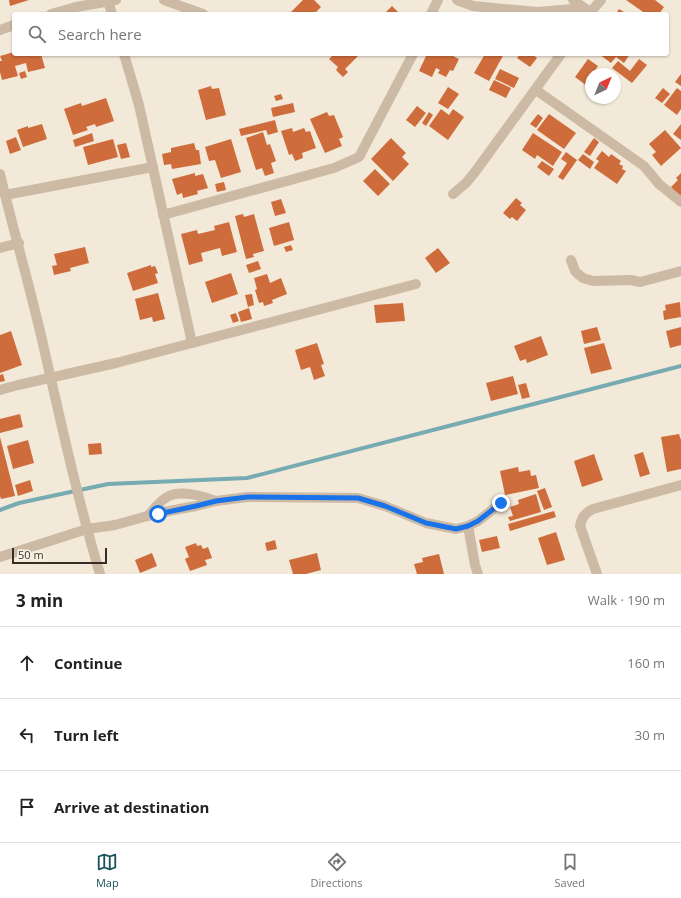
<!DOCTYPE html>
<meta charset="utf-8">
<style>
body{margin:0;font-family:"Open Sans",sans-serif;background:#f6f6f6;color:#222}
.compass{position:absolute;left:585px;top:68px;width:36px;height:36px;border-radius:50%;background:#fff;box-shadow:0 1px 3px #0004;rotate:43deg}
.scale{position:absolute;left:12px;bottom:10px;width:95px;box-sizing:border-box;padding-left:4px;border:2px solid #372d27;border-top:0;font-size:11px;line-height:14px;white-space:nowrap;color:#372d27;-webkit-text-stroke:3px #fbf3e6;paint-order:stroke}
.stop{position:absolute;width:12px;height:12px;margin:-9px;border:3px solid #1a73e8;border-radius:50%;background:#fff}
.stop.end{background:#1a73e8;border-color:#fff;box-shadow:0 1px 4px #0008}
.list{margin:0;padding:0;list-style:none}
h2{display:flex;justify-content:space-between;align-items:center;height:52px;margin:0;padding:0 16px;font-size:17px}
h2 small{font-size:13px;font-weight:400;color:#767676}
.list li{display:grid;grid-template-columns:26px 1fr auto;gap:12px;align-items:center;box-sizing:border-box;height:72px;padding:0 16px;border-top:1px solid #e0e0e0}
.list b{display:block;font-size:15px;white-space:nowrap}
.list em{font-size:13px;font-style:normal;color:#767676}
.icon{flex:none;width:22px;height:22px;fill:none;stroke:currentColor;stroke-width:2;stroke-linecap:round;stroke-linejoin:round}
.map{position:relative;flex:none;width:681px;height:574px;overflow:hidden}
.search{position:absolute;background:#fff;box-shadow:0 1px 3px #0004;left:12px;right:12px;top:12px;height:44px;display:flex;align-items:center;gap:10px;box-sizing:border-box;padding:0 14px;border-radius:4px;color:#767676;font-size:15px}
.sheet{height:268px;background:#fff}
nav{display:flex;justify-content:space-around;align-items:center;box-sizing:border-box;height:56px;border-top:1px solid #e0e0e0;background:#fff;font-size:11px;color:#767676}
nav a{display:grid;justify-items:center;gap:2px}
nav .on{color:#19525c}
.map>svg:first-child{display:block}
.lines{fill:none;stroke-linecap:round;stroke-linejoin:round}
.stream{stroke:#76abb2;stroke-width:4}
.building{fill:#cf6c3c}
.street{stroke:#ccbaa5;stroke-width:10}
.route{stroke:#1a73e8;stroke-width:5}
</style>
<div class="map">
<svg width="681" height="574" viewBox="0 0 681 574">
<rect width="100%" height="100%" fill="#f3e9d9"/>
<g class="lines">
<!-- stream -->
<polyline class="stream" points="0,510 19,503 108,484 247,478 681,366"/>
</g>
<!-- building -->
<g class="building">
<polygon points="9,0 29,0 10,6"/>
<polygon points="303,0 314,0 321,7 314,14 289,14"/>
<polygon points="626,0 655,0 664,7 659,14 646,14"/>
<polygon points="392,6 400,14 384,14"/>
<polygon points="619,9 627,14 616,14"/>
<polygon points="14,52 14,54 41,54 45,68 28,72 26,63 15,66 18,76 2,80 0,72 0,61 2,61 0,56"/>
<polygon points="334,54 360,54 345,69 348,72 343,77 336,70 338,67 329,59"/>
<polygon points="423,54 454,54 453,56 459,59 453,71 450,70 446,77 438,73 440,70 436,68 432,77 419,71 426,56"/>
<polygon points="485,54 504,54 489,81 474,73"/>
<polygon points="520,54 532,54 537,58 530,67 517,58"/>
<polygon points="599,54 630,54 624,63 616,57 611,63"/>
<polygon points="588,59 598,66 596,69 603,74 591,74 591,89 575,77"/>
<polygon points="639,59 647,65 632,83 612,68 618,61 630,71"/>
<polygon points="500,69 519,78 514,88 495,79"/>
<polygon points="25,71 27,77 21,79 19,73"/>
<polygon points="681,74 681,86 675,82"/>
<polygon points="494,80 511,88 506,98 489,90"/>
<polygon points="211,86 212,89 219,88 226,115 206,120 198,90"/>
<polygon points="448,87 459,94 448,109 438,103"/>
<polygon points="663,88 670,94 662,103 655,98"/>
<polygon points="677,88 681,91 681,109 677,115 664,105"/>
<polygon points="281,94 283,99 276,101 274,96"/>
<polygon points="106,98 114,121 96,127 95,124 86,127 88,130 73,135 64,109 81,103 82,106"/>
<polygon points="293,103 295,112 273,117 271,108"/>
<polygon points="417,106 426,113 415,127 406,120"/>
<polygon points="441,109 449,115 453,109 464,117 448,140 429,126"/>
<polygon points="327,112 329,116 334,115 343,137 339,139 342,146 325,153 310,119"/>
<polygon points="429,112 433,115 426,126 422,123"/>
<polygon points="538,114 543,118 536,128 530,124"/>
<polygon points="549,114 576,133 564,149 537,130"/>
<polygon points="275,120 278,132 268,135 266,130 241,136 239,129"/>
<polygon points="42,124 47,139 23,147 17,130 28,126 28,128"/>
<polygon points="681,124 681,140 673,134"/>
<polygon points="292,128 293,132 304,128 306,132 310,131 316,148 302,153 303,158 295,161 292,154 289,155 281,131"/>
<polygon points="665,130 681,148 661,166 652,155 656,152 649,144"/>
<polygon points="263,132 267,145 270,144 276,161 271,163 274,173 265,176 262,168 256,170 246,138"/>
<polygon points="92,133 94,141 75,147 73,140"/>
<polygon points="533,133 562,152 553,166 537,155 535,159 522,150"/>
<polygon points="16,137 21,150 10,154 6,141"/>
<polygon points="391,138 406,153 402,157 409,164 393,181 371,159"/>
<polygon points="594,138 599,142 590,156 584,152"/>
<polygon points="113,139 118,157 88,165 83,147"/>
<polygon points="231,139 241,172 221,178 215,160 209,161 205,147"/>
<polygon points="126,143 130,157 121,159 117,145"/>
<polygon points="194,143 196,150 199,150 201,164 172,169 171,164 164,165 162,154 171,152 171,148"/>
<polygon points="602,151 609,157 611,154 621,161 619,164 623,166 622,169 626,171 617,184 594,168 599,161 596,159"/>
<polygon points="566,152 577,160 563,180 558,177 567,163 561,159"/>
<polygon points="583,154 594,162 590,169 578,160"/>
<polygon points="542,161 554,169 549,176 537,167"/>
<polygon points="375,169 390,184 378,196 363,181"/>
<polygon points="195,173 195,176 203,174 208,188 197,191 198,194 183,198 182,193 177,195 172,179"/>
<polygon points="681,173 681,195 680,197 671,187 678,180 676,178"/>
<polygon points="224,182 226,190 217,192 215,184"/>
<polygon points="516,198 522,203 520,205 526,210 517,221 512,217 510,219 503,213"/>
<polygon points="281,199 286,213 275,216 271,202"/>
<polygon points="243,214 244,217 254,214 264,251 253,254 254,257 246,259 235,216"/>
<polygon points="229,222 237,252 222,256 220,248 201,253 203,261 189,265 181,234 197,230 198,234 215,230 214,226"/>
<polygon points="289,222 294,240 274,246 269,228"/>
<polygon points="291,245 293,250 286,252 284,247"/>
<polygon points="85,247 89,263 70,268 71,271 54,275 52,266 57,265 54,254"/>
<polygon points="438,248 450,263 436,273 425,258"/>
<polygon points="258,261 261,269 249,273 246,265"/>
<polygon points="151,265 151,267 155,266 158,273 155,274 158,283 133,291 127,273"/>
<polygon points="231,273 238,294 212,303 205,282"/>
<polygon points="267,274 270,283 281,278 287,294 272,300 273,303 264,306 263,302 259,303 255,290 257,289 254,278"/>
<polygon points="158,293 165,319 153,322 152,317 140,320 135,299"/>
<polygon points="252,294 254,305 248,307 245,295"/>
<polygon points="680,302 681,317 664,320 663,311 666,310 665,305"/>
<polygon points="403,303 405,321 376,323 374,305"/>
<polygon points="249,308 252,319 241,322 238,312"/>
<polygon points="236,313 239,321 233,323 230,315"/>
<polygon points="597,327 601,340 584,344 581,331"/>
<polygon points="681,327 681,345 670,348 666,331"/>
<polygon points="11,331 22,365 0,373 0,335"/>
<polygon points="541,336 548,355 527,363 526,359 520,361 514,346"/>
<polygon points="317,343 324,364 321,365 325,376 314,380 310,367 301,370 295,350"/>
<polygon points="604,343 612,369 591,374 584,348"/>
<polygon points="3,374 5,381 0,382 0,375"/>
<polygon points="513,376 518,394 491,401 486,383"/>
<polygon points="526,383 530,397 522,399 518,385"/>
<polygon points="20,414 23,427 0,433 0,419"/>
<polygon points="679,434 681,440 681,469 667,472 661,437"/>
<polygon points="0,437 15,496 1,499 0,496"/>
<polygon points="28,440 34,463 13,469 7,446"/>
<polygon points="101,443 102,454 89,455 88,444"/>
<polygon points="643,452 650,474 640,477 634,455"/>
<polygon points="594,454 603,480 582,487 574,461"/>
<polygon points="518,467 519,472 530,470 531,476 536,475 539,488 505,495 500,471"/>
<polygon points="30,480 33,491 18,496 15,485"/>
<polygon points="545,488 552,507 544,510 537,491"/>
<polygon points="536,494 541,512 510,521 508,517 513,516 510,507 519,504 518,500"/>
<polygon points="554,511 556,517 510,531 508,524"/>
<polygon points="556,532 565,560 547,565 538,538"/>
<polygon points="497,536 500,548 482,552 479,540"/>
<polygon points="275,540 277,549 267,551 265,543"/>
<polygon points="196,543 197,546 201,545 203,549 208,547 212,558 205,560 207,565 190,571 185,559 189,557 185,547"/>
<polygon points="152,553 157,566 140,573 135,560"/>
<polygon points="317,553 321,570 306,574 293,574 289,560"/>
<polygon points="439,554 444,574 417,574 414,564 423,562 422,558"/>
</g>
<g class="lines">
<!-- street -->
<g class="street">
<polyline points="164,0 203,14"/>
<polyline points="457,0 473,6 538,12 584,8"/>
<polyline points="573,0 590,12"/>
<polyline points="108,1 112,14"/>
<polyline points="51,14 76,7 116,0"/>
<polyline points="431,14 438,0"/>
<polyline points="589,14 601,0"/>
<polyline points="0,30 14,25"/>
<polyline points="124,54 139,105 192,343"/>
<polyline points="536,90 644,166 659,184 681,202"/>
<path d="M0 174C14 234 32 293 45 353 62 427 78 501 100 574"/>
<polyline points="453,194 466,183 475,172 561,54"/>
<polyline points="5,195 153,167"/>
<polyline points="163,215 334,168 359,157 413,54"/>
<polyline points="0,248 19,243"/>
<polyline points="571,260 575,271 578,274 583,278 593,281 631,280 640,282 681,271"/>
<polyline points="0,390 18,385 116,363 416,284"/>
<path d="M148 516C154 509 160 500 169 496 181 490 204 496 216 501"/>
<polyline points="468,526 475,565 478,574"/>
<polyline points="0,557 87,529 115,525 158,513 196,506 216,501 247,497 358,498 385,506 426,523 456,529 468,526 478,521 501,503"/>
<path d="M597 574 580 526C582 517 585 513 593 509L681 485"/>
</g>
</g>
<g class="lines">
<!-- route -->
<polyline class="route" points="158,514 196,506 216,501 247,497 358,498 385,506 426,523 456,529 468,526 478,521 501,503"/>
</g>
</svg>
<svg class="compass" viewBox="-18 -18 36 36"><path d="M0-13l5 13h-10z" fill="#e53935"/><path d="M0 13l5-13h-10z" fill="#767676"/></svg>
<div class="scale">50 m</div>
<div class="stop" style="left:158px;top:514px"></div>
<div class="stop end" style="left:501px;top:503px"></div>
<div class="search"><svg class="icon" aria-label="search" viewBox="0 0 24 24"><circle cx="10" cy="10" r="6"/><path d="M15 15l6 6"/></svg>Search here</div>
</div>
<section class="sheet">
<h2>3 min<small>Walk · 190 m</small></h2>
<ul class="list">
<li><svg class="icon" aria-label="ahead" viewBox="0 0 24 24"><path d="M12 20V5M6 11l6-6 6 6"/></svg><div><b>Continue</b></div><em>160 m</em></li>
<li><svg class="icon" aria-label="left" viewBox="0 0 24 24"><path d="M17 20v-9H6M10 6l-5 5 5 5"/></svg><div><b>Turn left</b></div><em>30 m</em></li>
<li><svg class="icon" aria-label="arrive" viewBox="0 0 24 24"><path d="M6 21V4h12l-3 4 3 4H6"/></svg><div><b>Arrive at destination</b></div></li>
</ul>
</section>
<nav>
<a class="on"><svg class="icon" aria-label="map" viewBox="0 0 24 24"><path d="M3 6l6-2 6 2 6-2v14l-6 2-6-2-6 2zM9 4v14M15 6v14"/></svg>Map</a>
<a><svg class="icon" aria-label="directions" viewBox="0 0 24 24"><path d="M12 3l9 9-9 9-9-9zM9 14v-3h6M13 9l2 2-2 2"/></svg>Directions</a>
<a><svg class="icon" aria-label="saved" viewBox="0 0 24 24"><path d="M7 4h10v16l-5-4-5 4z"/></svg>Saved</a>
</nav>
